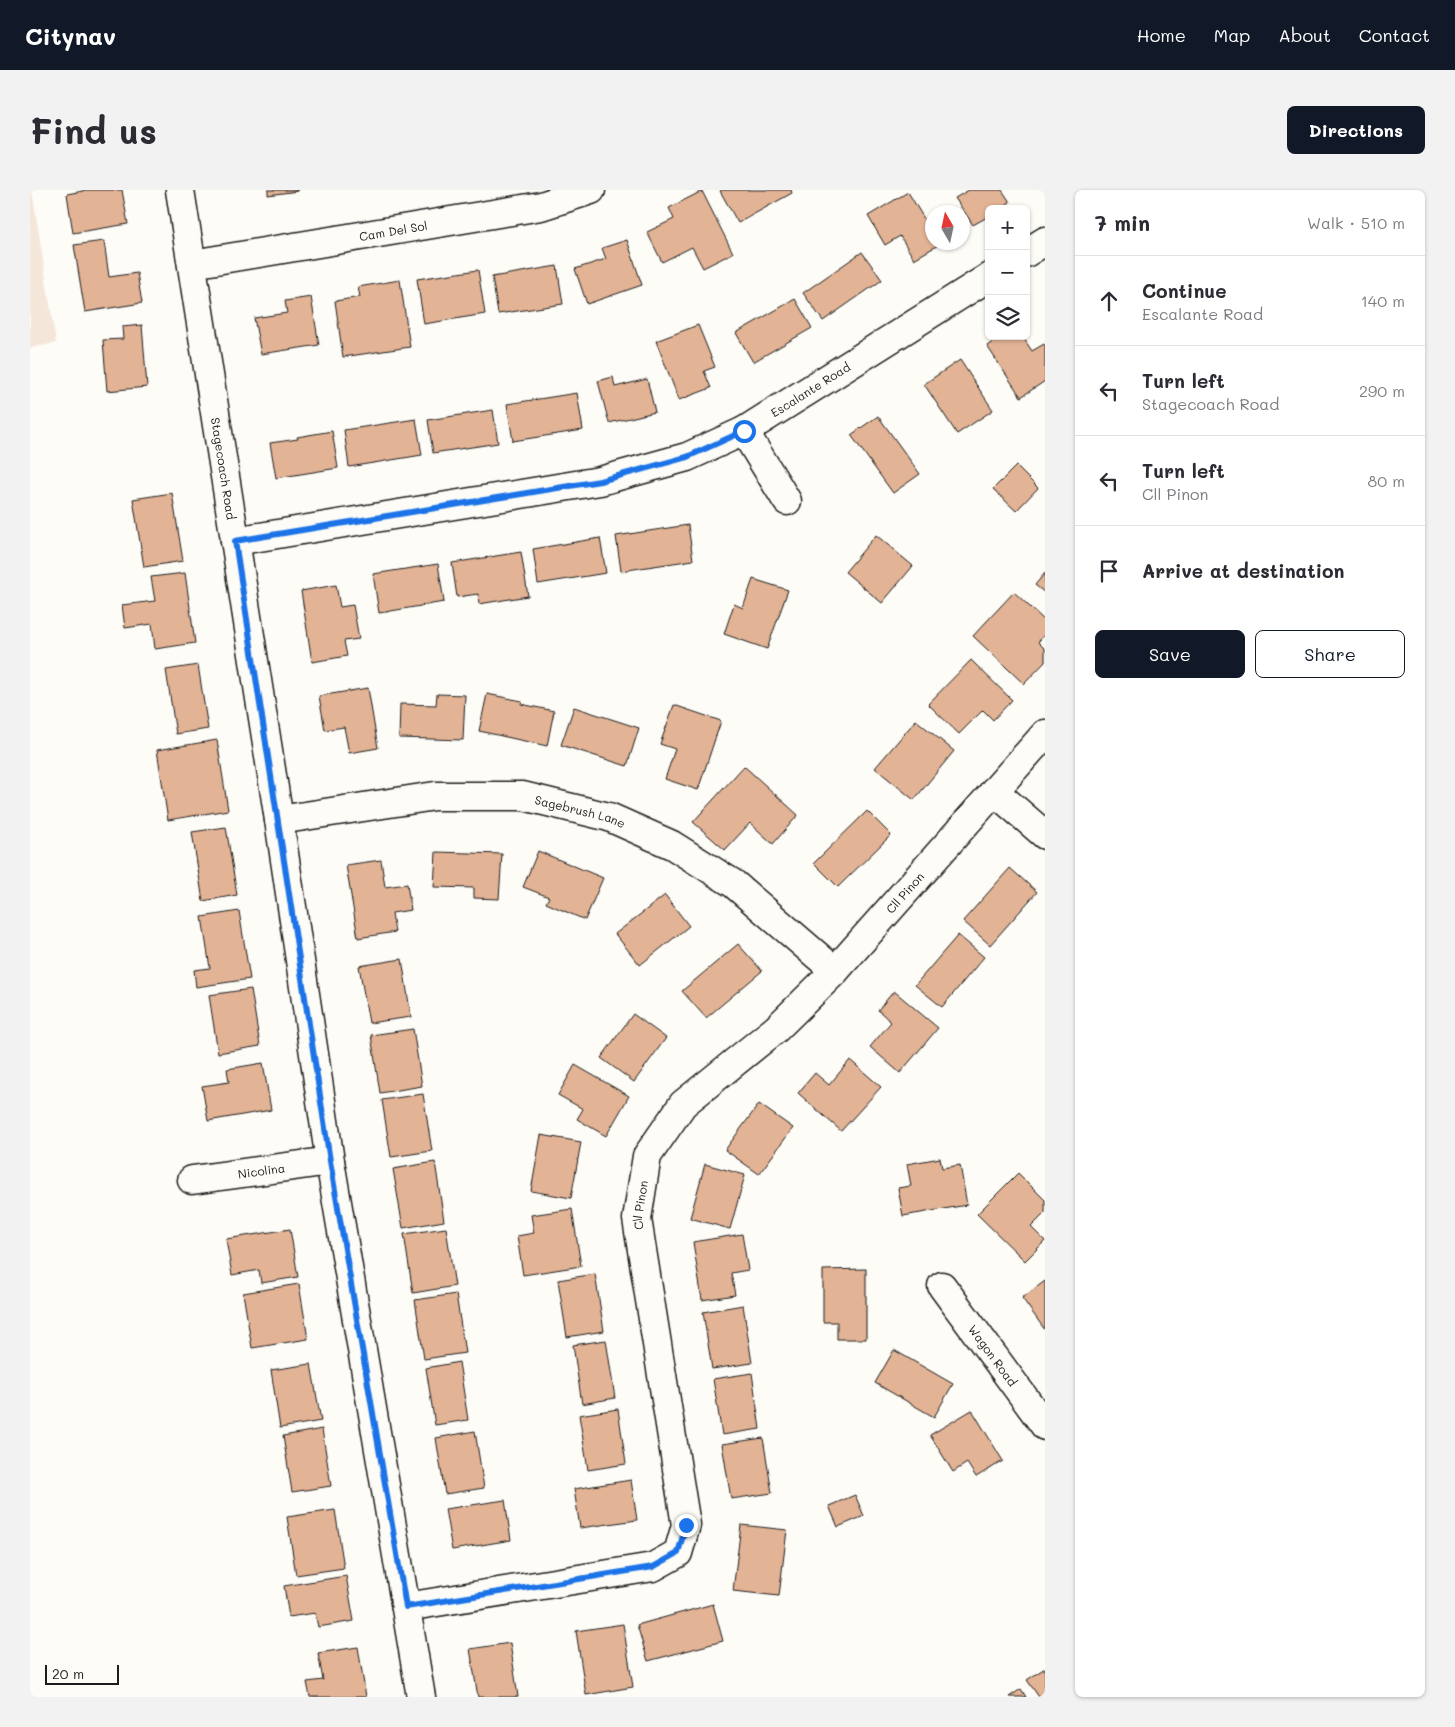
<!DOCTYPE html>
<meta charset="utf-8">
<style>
body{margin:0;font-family:Mali,sans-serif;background:#f2f2f3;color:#2b2b33}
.controls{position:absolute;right:15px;top:15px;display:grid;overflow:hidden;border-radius:8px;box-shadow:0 1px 4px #0004}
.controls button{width:45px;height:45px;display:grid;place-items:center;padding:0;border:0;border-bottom:1px solid #e1e1e2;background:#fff;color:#2b2b33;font:25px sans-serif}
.compass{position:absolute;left:895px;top:15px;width:45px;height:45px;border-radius:50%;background:#fff;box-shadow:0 1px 4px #0004;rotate:351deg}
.scale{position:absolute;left:15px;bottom:12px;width:74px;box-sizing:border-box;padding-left:5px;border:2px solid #1c1c1c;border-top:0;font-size:14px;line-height:18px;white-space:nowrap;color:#1c1c1c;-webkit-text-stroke:4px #fdfcf7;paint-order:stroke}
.stop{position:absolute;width:15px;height:15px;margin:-11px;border:4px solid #1a73e8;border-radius:50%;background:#fff}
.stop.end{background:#1a73e8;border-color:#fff;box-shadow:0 1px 5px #0008}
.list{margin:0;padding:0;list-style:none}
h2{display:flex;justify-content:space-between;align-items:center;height:65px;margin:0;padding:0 20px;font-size:21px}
h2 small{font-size:16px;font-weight:400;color:#7c7c81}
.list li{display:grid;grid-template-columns:32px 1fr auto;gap:15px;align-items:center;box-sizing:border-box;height:90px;padding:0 20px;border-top:1px solid #e1e1e2}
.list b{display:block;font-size:19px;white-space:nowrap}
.list p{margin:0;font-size:16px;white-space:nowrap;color:#7c7c81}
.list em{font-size:16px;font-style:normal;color:#7c7c81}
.actions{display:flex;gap:10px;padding:15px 20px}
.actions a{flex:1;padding:11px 0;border:1px solid #111827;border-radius:8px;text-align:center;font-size:18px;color:#111827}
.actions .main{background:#111827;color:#fff}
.icon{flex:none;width:28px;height:28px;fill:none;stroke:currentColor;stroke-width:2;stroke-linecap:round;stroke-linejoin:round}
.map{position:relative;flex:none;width:1015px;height:1507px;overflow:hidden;border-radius:8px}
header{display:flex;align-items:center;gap:30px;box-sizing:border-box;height:70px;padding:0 25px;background:#111827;color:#fff}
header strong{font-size:24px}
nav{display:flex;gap:28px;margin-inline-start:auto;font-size:18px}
.intro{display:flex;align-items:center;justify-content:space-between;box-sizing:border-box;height:120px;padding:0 30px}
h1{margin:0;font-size:35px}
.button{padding:12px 22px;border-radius:8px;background:#111827;color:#fff;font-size:18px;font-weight:700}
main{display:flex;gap:30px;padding:0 30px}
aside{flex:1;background:#fff;border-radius:8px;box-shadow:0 1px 4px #0004}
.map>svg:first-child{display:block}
.built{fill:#f5e6da}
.building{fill:#e3b395;stroke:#1c1c1c}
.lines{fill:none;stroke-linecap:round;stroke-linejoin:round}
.street-casing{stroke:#1c1c1c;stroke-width:31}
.secondary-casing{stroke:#1c1c1c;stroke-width:31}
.street{stroke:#fdfcf7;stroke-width:28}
.secondary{stroke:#fdfcf7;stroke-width:28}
.route{stroke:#1a73e8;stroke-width:6}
.labels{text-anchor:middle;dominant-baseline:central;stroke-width:4;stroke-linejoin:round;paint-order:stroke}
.street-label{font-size:12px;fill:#1c1c1c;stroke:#fdfcf7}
</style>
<header>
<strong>Citynav</strong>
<nav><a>Home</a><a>Map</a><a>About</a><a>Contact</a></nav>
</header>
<div class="intro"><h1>Find us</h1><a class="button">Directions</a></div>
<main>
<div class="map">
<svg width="1015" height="1507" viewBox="0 0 1015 1507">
<rect width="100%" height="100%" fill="#fdfcf7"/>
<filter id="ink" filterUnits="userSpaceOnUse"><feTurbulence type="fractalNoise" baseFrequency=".02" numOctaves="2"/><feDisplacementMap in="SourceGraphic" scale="10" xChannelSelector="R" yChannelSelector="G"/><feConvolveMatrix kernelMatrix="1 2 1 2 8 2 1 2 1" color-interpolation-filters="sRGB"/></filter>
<g filter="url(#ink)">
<!-- built -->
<polygon class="built" points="0,0 2,0 26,153 0,158"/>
<!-- building -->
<g class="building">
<polygon points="53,0 92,0 98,34 43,43 37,4 53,1"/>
<polygon points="238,0 268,0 268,1 238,5"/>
<polygon points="692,0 761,0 762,3 708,33 690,1"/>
<polygon points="939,0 972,0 980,12 970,19 959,19 959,26 943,35 925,8"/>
<polygon points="672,1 703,63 673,78 662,57 632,72 617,42 644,29 639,18"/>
<polygon points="878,2 902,42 902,52 910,54 884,69 870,46 855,55 838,26"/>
<polygon points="597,50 612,95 557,114 545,79 576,69 572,58"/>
<polygon points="74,51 79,87 107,83 112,113 55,122 44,55"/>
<polygon points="832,62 852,90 793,131 773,103"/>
<polygon points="527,76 533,114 468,124 462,87"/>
<polygon points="448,80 455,124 394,134 387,89"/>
<polygon points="370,90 380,157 313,167 305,111 330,107 328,97"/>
<polygon points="281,107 289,155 231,164 224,128 257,123 255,111"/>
<polygon points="765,109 782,138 723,172 706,143"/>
<polygon points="112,135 117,197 77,201 73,150 93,149 92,137"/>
<polygon points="668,135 685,177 674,181 681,198 649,210 626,151"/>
<polygon points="971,146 992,146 1002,161 1014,154 1015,156 1015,191 991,207 957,156"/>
<polygon points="930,170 963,220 927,244 894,194"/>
<polygon points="583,187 585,197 617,189 625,222 579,233 568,191"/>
<polygon points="547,203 553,240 483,251 477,214"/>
<polygon points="463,220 468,253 403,263 398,230"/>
<polygon points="848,226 890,284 863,303 821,245"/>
<polygon points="386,229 392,265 319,277 314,240"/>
<polygon points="302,241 308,278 246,288 240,253 268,249 267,247"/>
<polygon points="986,276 1008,298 986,321 963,299"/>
<polygon points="142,303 153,371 114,377 103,309"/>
<polygon points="658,335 663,370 591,381 586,346"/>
<polygon points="846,345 883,376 852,413 815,382"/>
<polygon points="570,348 576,383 508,394 503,359"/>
<polygon points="491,362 498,406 449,414 448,404 427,407 422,373"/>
<polygon points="408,374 414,412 349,423 343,384"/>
<polygon points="155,383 165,453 125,459 122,434 95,438 92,415 125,411 121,387"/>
<polygon points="1015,383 1015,403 1005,395"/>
<polygon points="723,389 758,400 737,459 694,444 704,414 713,418"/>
<polygon points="306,395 310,417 323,415 329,449 314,451 317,466 282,472 271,401"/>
<polygon points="984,402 1015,431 1015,444 1008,452 1015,459 1015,472 994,494 943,446"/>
<polygon points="941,470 982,510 963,530 953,520 929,544 898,514"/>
<polygon points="168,475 178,539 146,544 136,480"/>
<polygon points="338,498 348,558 319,563 314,537 295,540 289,506"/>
<polygon points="407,504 435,505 433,550 369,548 370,514 406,515"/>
<polygon points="457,504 492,511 491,514 524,521 517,556 449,541"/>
<polygon points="644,515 691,531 668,600 635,589 645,559 630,554"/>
<polygon points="544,517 609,538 597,576 531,555"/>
<polygon points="886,530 924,561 884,610 845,578"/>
<polygon points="187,550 198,620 138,630 127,560"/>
<polygon points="714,576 768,625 743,654 720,633 695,660 663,632"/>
<polygon points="837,621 861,645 808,697 784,673"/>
<polygon points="196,637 207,705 173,711 162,642"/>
<polygon points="508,661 573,688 555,730 516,713 519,707 493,697"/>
<polygon points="406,662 472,664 469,709 444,708 444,698 404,697"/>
<polygon points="351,670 355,697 377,694 381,720 362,723 365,742 328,748 316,675"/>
<polygon points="980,678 1007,702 960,755 933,731"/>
<polygon points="635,705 659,736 610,775 585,744"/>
<polygon points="209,721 220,789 166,797 164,780 180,778 172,727"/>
<polygon points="928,745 954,767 912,817 885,795"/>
<polygon points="708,754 732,781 676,828 652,801"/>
<polygon points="372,769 381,827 339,833 329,776"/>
<polygon points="221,799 230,856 188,863 179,805"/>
<polygon points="864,801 908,838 870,883 840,857 861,832 848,820"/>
<polygon points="603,824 636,848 604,892 571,868"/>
<polygon points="383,839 392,896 350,903 341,845"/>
<polygon points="820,870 851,897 811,941 768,903 785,883 799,895"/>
<polygon points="233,873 241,920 178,931 172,896 199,892 197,879"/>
<polygon points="545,875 599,906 576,946 547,929 553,919 528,905"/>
<polygon points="393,904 402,961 361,967 352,910"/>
<polygon points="729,914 763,938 729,984 695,960"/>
<polygon points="511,945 551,952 541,1008 501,1001"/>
<polygon points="910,968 912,978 930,975 937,1015 873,1026 868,998 881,996 877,974"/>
<polygon points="405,972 414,1031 373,1038 363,979"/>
<polygon points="675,974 715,985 700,1039 660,1028"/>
<polygon points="988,983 1015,1010 1015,1023 1001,1037 1015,1051 995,1071 947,1024"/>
<polygon points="542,1019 551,1076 493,1085 487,1046 504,1043 501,1025"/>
<polygon points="416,1038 425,1096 383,1103 374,1044"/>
<polygon points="260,1039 268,1087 231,1093 229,1080 202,1085 196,1049"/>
<polygon points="712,1044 718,1080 701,1083 705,1105 672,1110 663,1052"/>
<polygon points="836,1079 836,1149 807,1149 807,1132 793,1132 793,1080"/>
<polygon points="565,1084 574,1141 537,1147 528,1090"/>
<polygon points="1015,1091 1015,1140 992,1108"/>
<polygon points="269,1094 278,1149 222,1158 213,1103"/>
<polygon points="426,1104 435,1163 394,1169 385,1110"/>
<polygon points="713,1115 722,1173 682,1179 673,1122"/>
<polygon points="576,1150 585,1208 552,1214 543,1155"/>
<polygon points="864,1160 923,1194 904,1227 845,1193"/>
<polygon points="429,1172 438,1230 405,1235 396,1178"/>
<polygon points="281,1174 291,1231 250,1238 241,1180"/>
<polygon points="722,1183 730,1239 692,1245 683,1189"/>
<polygon points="588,1219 596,1274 558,1280 549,1225"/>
<polygon points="942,1220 973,1271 946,1287 937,1273 923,1282 900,1245"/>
<polygon points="292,1239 301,1296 262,1302 253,1246"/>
<polygon points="445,1241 454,1298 415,1304 406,1248"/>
<polygon points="733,1248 742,1303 701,1309 692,1254"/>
<polygon points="601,1290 607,1330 550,1338 544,1299"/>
<polygon points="825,1305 834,1326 808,1337 799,1316"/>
<polygon points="475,1310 481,1350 422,1360 415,1319"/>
<polygon points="305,1320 314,1378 266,1385 257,1327"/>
<polygon points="711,1335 757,1340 749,1406 703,1401"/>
<polygon points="316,1386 324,1431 288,1437 285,1423 259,1427 254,1396"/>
<polygon points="683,1414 693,1451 618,1471 607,1435"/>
<polygon points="593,1434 603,1497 556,1505 546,1441"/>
<polygon points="480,1453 488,1507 448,1507 440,1459"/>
<polygon points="328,1457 336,1507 280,1507 277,1492 293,1490 288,1463"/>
<polygon points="1015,1478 1015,1507 1009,1507 997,1490"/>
<polygon points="991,1499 996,1507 979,1507"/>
</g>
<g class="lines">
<!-- street casing -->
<g class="street-casing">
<g id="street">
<polyline points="996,63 1015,51"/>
<path id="s1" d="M162 74 511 16 561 0"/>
<polyline points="714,241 757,311"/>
<path id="s2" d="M205 351 570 291 657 267 714 241 959 87"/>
<polyline points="964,601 1015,645"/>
<path id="s3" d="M249 630 405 606H493L579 627 642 655 704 694 805 781"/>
<path id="s4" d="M162 990 300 971"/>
<path id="s5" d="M912 1096 1015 1236"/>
<path id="s6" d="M376 1417 623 1377 648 1363 656 1335 607 1029 617 966 653 914 746 839 805 781 1015 544"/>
</g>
</g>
<!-- secondary casing -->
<g class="secondary-casing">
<g id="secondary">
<path id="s7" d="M150 0 249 630 300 971 391 1507"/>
</g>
</g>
<!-- street -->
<use href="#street" class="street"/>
<!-- secondary -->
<use href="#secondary" class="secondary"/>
</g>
</g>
<g class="lines" filter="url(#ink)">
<!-- route -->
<polyline class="route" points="656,1335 648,1363 623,1377 376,1417 300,971 205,351 570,291 657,267 714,241"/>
</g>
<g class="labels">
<!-- street labels -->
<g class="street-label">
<text stroke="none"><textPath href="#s1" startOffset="204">Cam Del Sol</textPath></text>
<text stroke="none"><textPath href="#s2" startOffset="601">Escalante Road</textPath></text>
<text stroke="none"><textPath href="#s7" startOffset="282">Stagecoach Road</textPath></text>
<text stroke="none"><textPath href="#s3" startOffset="305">Sagebrush Lane</textPath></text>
<text stroke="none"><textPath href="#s6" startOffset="1052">Cll Pinon</textPath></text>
<text stroke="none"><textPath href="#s4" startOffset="70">Nicolina</textPath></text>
<text stroke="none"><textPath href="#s6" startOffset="632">Cll Pinon</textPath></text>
<text stroke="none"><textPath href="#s5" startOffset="86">Wagon Road</textPath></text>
</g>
</g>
</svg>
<div class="controls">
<button>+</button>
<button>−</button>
<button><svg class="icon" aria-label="layers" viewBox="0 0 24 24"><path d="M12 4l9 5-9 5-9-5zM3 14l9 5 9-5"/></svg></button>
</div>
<svg class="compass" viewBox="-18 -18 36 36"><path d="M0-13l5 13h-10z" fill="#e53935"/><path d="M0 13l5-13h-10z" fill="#7c7c81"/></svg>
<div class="scale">20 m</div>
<div class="stop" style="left:714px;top:241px"></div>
<div class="stop end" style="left:656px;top:1335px"></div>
</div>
<aside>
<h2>7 min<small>Walk · 510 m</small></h2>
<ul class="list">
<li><svg class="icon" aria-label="ahead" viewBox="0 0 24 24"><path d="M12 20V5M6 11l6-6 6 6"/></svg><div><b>Continue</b><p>Escalante Road</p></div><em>140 m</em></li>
<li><svg class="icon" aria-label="left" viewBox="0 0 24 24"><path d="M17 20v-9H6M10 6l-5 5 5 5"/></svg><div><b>Turn left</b><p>Stagecoach Road</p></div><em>290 m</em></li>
<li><svg class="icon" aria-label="left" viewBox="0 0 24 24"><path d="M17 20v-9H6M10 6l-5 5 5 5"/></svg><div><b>Turn left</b><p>Cll Pinon</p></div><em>80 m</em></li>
<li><svg class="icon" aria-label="arrive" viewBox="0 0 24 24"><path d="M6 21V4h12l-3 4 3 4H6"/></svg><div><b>Arrive at destination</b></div></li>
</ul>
<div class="actions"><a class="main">Save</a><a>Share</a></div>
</aside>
</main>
